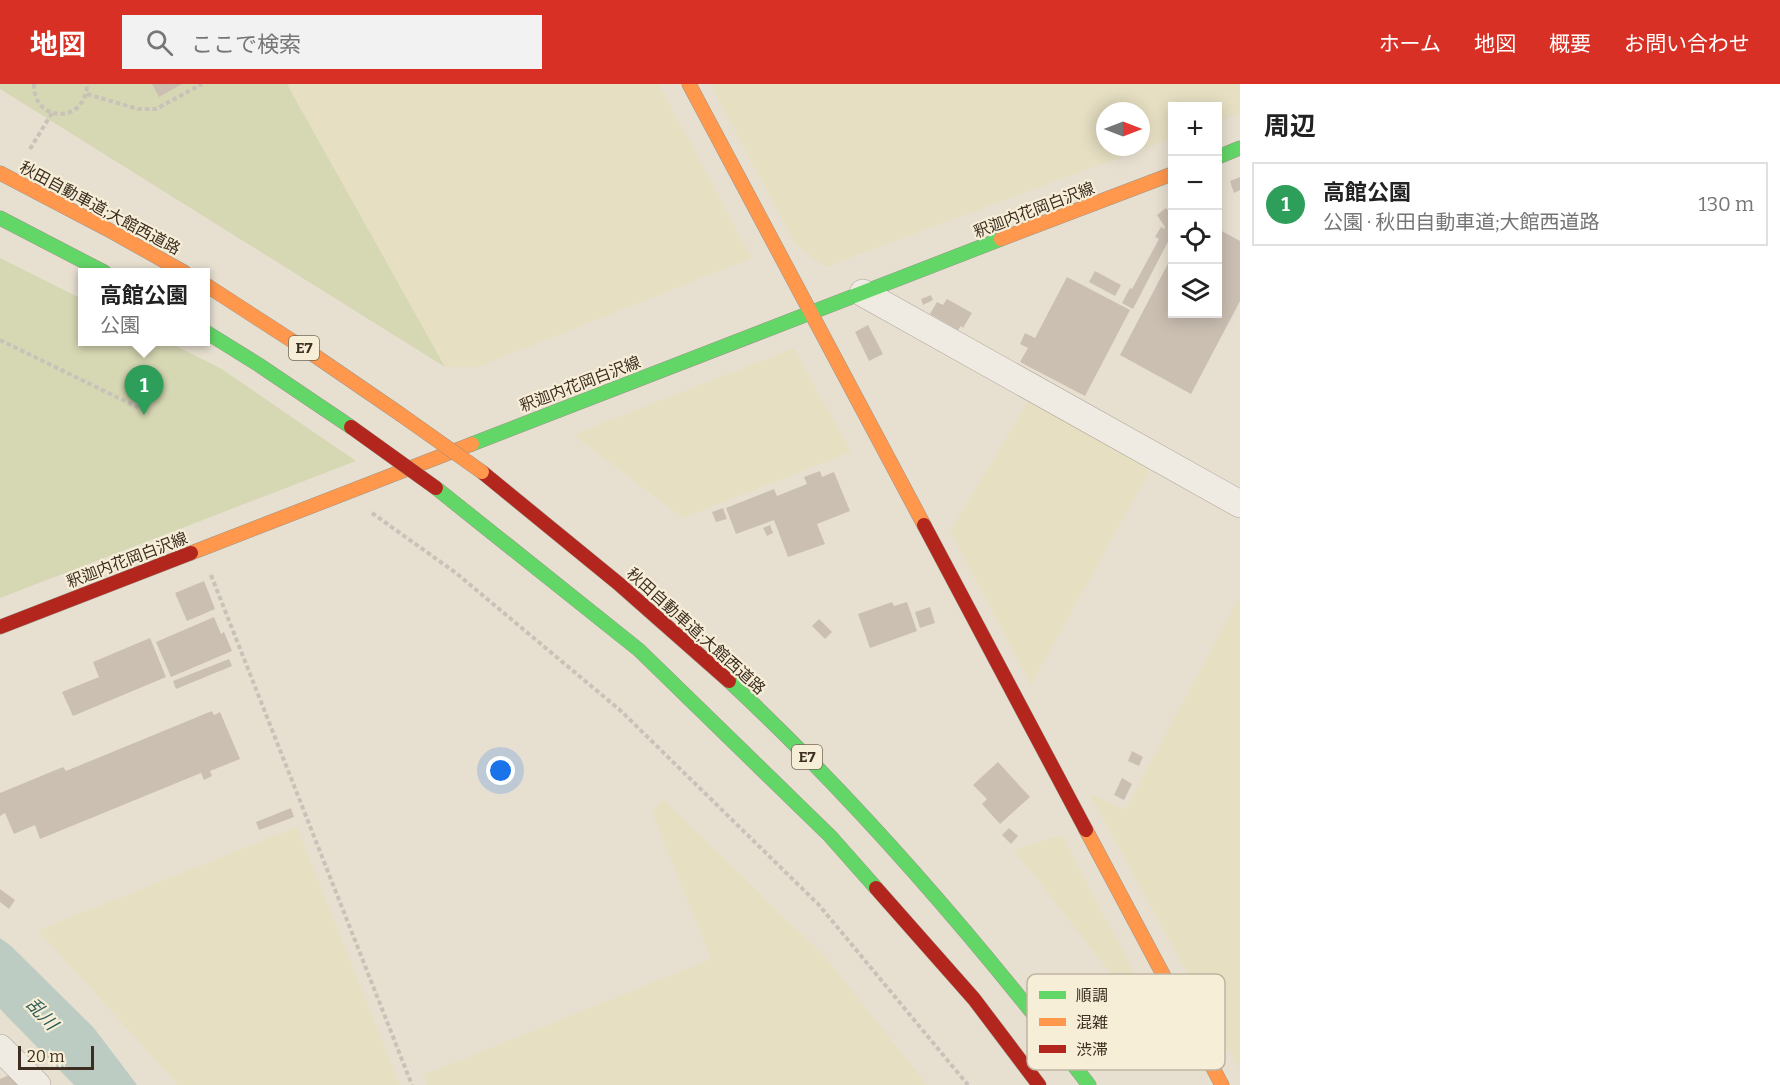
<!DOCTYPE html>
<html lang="ja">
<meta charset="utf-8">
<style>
body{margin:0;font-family:Bitter,"Noto Sans JP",serif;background:#f2f2f2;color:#222}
.controls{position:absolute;right:18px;top:18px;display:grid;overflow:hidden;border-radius:0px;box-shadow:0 3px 15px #0003}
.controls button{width:54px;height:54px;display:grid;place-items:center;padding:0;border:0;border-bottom:2px solid #e0e0e0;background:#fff;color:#222;font:30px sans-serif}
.compass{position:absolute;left:1096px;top:18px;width:54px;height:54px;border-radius:50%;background:#fff;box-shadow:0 3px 15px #0003;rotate:90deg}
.scale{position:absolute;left:18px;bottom:15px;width:76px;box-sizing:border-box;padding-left:6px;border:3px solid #3d2e20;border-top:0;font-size:16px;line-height:21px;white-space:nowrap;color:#3d2e20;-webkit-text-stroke:4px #f7eed8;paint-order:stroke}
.you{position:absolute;left:501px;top:687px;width:21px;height:21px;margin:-15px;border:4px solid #fff;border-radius:50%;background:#1a73e8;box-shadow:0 0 0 9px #1a73e833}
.badge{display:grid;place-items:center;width:39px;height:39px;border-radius:50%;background:#d93025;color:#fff;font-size:20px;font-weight:700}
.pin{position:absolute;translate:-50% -50px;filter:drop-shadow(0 2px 3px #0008)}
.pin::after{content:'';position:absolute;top:32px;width:21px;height:18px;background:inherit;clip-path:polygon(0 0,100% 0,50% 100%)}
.popup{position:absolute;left:78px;top:184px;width:132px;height:78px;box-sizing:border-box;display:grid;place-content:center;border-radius:0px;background:#fff;filter:drop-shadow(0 2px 4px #0005);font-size:20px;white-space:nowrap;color:#767676}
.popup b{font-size:22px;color:#222}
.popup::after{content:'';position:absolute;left:50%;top:100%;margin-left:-12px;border:12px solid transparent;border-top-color:#fff}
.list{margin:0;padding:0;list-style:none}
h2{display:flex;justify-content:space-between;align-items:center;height:78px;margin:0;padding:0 24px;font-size:26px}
h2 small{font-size:20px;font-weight:400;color:#767676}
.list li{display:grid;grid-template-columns:39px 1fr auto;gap:18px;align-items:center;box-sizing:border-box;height:84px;margin:0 12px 12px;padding:0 12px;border:2px solid #e0e0e0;border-radius:0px}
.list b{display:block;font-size:22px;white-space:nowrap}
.list p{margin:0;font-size:20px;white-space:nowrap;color:#767676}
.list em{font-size:20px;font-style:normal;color:#767676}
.icon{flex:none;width:33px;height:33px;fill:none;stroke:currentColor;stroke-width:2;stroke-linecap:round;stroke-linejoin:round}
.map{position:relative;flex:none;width:1240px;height:1001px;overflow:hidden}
header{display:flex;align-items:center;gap:36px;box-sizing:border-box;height:84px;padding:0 30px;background:#d93025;color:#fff}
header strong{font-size:28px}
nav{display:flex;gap:33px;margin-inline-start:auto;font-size:21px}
.search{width:420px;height:54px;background:#f2f2f2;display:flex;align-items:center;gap:15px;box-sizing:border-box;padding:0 21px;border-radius:0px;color:#767676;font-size:22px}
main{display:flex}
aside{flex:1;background:#fff}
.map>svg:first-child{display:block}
.farmland{fill:#e6dfc2;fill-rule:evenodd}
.green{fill:#d6d7b3}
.water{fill:#bcccc2}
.building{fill:#cbbfb2}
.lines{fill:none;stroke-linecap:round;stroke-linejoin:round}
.street-casing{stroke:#ada599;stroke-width:28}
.fast-casing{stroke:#9c958a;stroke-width:15}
.slow-casing{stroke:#9c958a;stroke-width:15}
.jam-casing{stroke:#9c958a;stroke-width:15}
.path{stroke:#c8c2b9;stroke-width:4;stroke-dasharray:4.5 3;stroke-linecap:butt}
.street{stroke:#efebe3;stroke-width:27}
.fast{stroke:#63d668;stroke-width:14}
.slow{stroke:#ff974d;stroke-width:14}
.jam{stroke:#b3261e;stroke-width:14}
.slow-bridge-casing{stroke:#928b80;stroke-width:15;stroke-linecap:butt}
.jam-bridge-casing{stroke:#928b80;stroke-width:15;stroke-linecap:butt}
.slow-bridge{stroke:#ff974d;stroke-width:14}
.jam-bridge{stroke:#b3261e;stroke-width:14}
.labels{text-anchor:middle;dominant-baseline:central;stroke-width:4.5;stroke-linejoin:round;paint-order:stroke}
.shield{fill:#f7eed8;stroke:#756857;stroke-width:1.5}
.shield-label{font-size:15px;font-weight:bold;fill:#3d2e20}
.street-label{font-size:16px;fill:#3d2e20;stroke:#f7eed8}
.water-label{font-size:18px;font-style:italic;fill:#2f5d5a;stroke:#f7eed8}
.key{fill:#f7eed8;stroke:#bfb4a1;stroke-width:1.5}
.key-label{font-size:16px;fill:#3d2e20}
</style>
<header>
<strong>地図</strong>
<div class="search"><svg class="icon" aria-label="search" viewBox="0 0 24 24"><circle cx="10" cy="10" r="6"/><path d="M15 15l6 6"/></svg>ここで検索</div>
<nav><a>ホーム</a><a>地図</a><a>概要</a><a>お問い合わせ</a></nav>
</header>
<main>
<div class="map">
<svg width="1240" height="1001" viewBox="0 0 1240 1001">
<rect width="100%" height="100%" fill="#e7e0d1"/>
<!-- farmland -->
<g class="farmland">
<polygon points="289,0 659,0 752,174 478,283 445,283 288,2"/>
<path d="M710 0H1240V29L1218 37V22H1172V54L825 183 795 160ZM1105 27H1141V63H1105Z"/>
<polygon points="794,264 851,368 683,434 575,352 582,347"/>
<polygon points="1030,314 1150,386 1031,601 950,447"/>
<polygon points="1240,512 1240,986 1089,709 1125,726"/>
<polygon points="663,715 827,875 927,1001 427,1001 423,991 711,875 652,729"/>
<polygon points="297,743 400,1001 178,1001 38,846"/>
<polygon points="1062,751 1183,982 1014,766"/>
</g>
<!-- green -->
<g class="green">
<polygon points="0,0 289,0 288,2 445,283 0,5"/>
<polygon points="0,174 82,215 82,258 168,258 220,284 356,377 0,514"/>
</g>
<!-- water -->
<polygon class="water" points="0,854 11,862 94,944 137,1001 74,1001 0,925"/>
<!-- building -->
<g class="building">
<polygon points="152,0 182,0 159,13"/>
<polygon points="1240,93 1240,106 1234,109 1230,97"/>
<polygon points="1166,124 1171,130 1172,126 1172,150 1133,225 1122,219 1130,204 1132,205 1159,155 1155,153 1161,143 1164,145 1165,143 1157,131"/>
<polygon points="1218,145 1240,157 1240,217 1191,310 1120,271 1172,172 1172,230 1218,230"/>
<polygon points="1095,187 1121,201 1115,212 1089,198"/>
<polygon points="1067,193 1130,226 1085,312 1020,278 1028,264 1020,260 1025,249 1035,254"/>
<polygon points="931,211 933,216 923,221 921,215"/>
<polygon points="947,215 972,229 963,244 961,242 958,246 930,230 937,218 943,221"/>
<polygon points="868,241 883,270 869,277 855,248"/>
<polygon points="820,387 822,393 834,388 850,427 817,440 825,460 788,473 774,436 736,450 726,424 774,405 777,412 807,400 804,393"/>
<polygon points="723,424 727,435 716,438 712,428"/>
<polygon points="770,441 773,449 767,452 763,444"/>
<polygon points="204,497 215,525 187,537 175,509"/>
<polygon points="892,518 894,522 907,518 917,547 870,564 858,530"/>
<polygon points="930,523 935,539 920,544 915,528"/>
<polygon points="214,533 221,550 224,548 232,567 171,593 156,558"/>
<polygon points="819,535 832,548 825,555 812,542"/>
<polygon points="150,554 166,593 73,632 62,608 99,593 93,578"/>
<polygon points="229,575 232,582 176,605 173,597"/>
<polygon points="212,627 214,631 220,628 240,675 210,687 212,692 204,696 201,689 40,755 35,741 14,750 5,729 0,732 0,709 63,683 66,687"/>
<polygon points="1132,667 1143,673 1139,682 1128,677"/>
<polygon points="998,678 1030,713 1000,740 982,720 987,715 973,701"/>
<polygon points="1122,694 1132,700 1124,716 1114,711"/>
<polygon points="291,724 294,733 259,746 256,738"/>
<polygon points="1009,744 1018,752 1011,760 1002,751"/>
<polygon points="0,805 15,816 9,825 0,818"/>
<polygon points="16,988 22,1001 0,1001 0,995"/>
</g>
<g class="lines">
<!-- street casing -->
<g class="street-casing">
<g id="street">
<polyline points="863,209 1240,420"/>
<polyline points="0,964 37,1001"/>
</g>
</g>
<!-- fast casing -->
<g class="fast-casing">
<g id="fast">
<polyline points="1218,73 1240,64"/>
<polyline points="0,134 104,188"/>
<polyline points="206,248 259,281 351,343"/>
<polyline points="472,360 1001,155"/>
<polyline points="436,404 639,566 830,752 876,804"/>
<path d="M729 597C861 720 979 858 1089 1001"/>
</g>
</g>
<!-- slow casing -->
<g class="slow-casing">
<g id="slow">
<polyline points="689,0 924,441"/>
<polyline points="0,89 107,145 184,188"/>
<polyline points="1001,155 1172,90"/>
<polyline points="206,201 308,267 400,330"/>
<polyline points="191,469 472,360"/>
<polyline points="1086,746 1222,1001"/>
</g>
</g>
<!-- jam casing -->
<g class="jam-casing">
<g id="jam">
<polyline points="482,388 619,500 729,597"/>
<polyline points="924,441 1086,746"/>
<polyline points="0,543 191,469"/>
<polyline points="876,804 974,915 1039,1001"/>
</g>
</g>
<!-- path -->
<g class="path">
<path d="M34 0C33 39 86 41 87 0"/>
<polyline points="87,10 138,25 156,25 202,0"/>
<polyline points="30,65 52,29"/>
<polyline points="0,256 139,324"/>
<polyline points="372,429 456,489 621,627 819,821 968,1001"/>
<polyline points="211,491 412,1001"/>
</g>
<!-- street -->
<use href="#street" class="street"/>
<!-- fast -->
<use href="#fast" class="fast"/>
<!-- slow -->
<use href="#slow" class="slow"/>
<!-- jam -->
<use href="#jam" class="jam"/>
<!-- slow-bridge casing -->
<g class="slow-bridge-casing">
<polyline id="slow-bridge" points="400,330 482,388"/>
</g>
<!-- jam-bridge casing -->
<g class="jam-bridge-casing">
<polyline id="jam-bridge" points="351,343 436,404"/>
</g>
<!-- slow-bridge -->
<use href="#slow-bridge" class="slow-bridge"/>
<!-- jam-bridge -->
<use href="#jam-bridge" class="jam-bridge"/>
</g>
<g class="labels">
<!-- shield labels -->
<g class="shield">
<rect x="289" y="252" width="30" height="24" rx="4.5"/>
<rect x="792" y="661" width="30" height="24" rx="4.5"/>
</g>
<g class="shield-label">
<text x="304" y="264">E7</text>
<text x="807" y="673">E7</text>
</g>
<!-- street labels -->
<g class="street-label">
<text transform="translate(100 124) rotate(28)">秋田自動車道;大館西道路</text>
<text transform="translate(1034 126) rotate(-21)">釈迦内花岡白沢線</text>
<text transform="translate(580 300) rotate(-21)">釈迦内花岡白沢線</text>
<text transform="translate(127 476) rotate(-21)">釈迦内花岡白沢線</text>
<text transform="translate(696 547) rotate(42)">秋田自動車道;大館西道路</text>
</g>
<!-- water labels -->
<g class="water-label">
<text transform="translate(42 930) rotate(47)">乱川</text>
</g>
</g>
<!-- legend -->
<rect x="1027" y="890" width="198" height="96" rx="9" class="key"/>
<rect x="1039" y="907" width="27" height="8" fill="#63d668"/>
<rect x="1039" y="934" width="27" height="8" fill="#ff974d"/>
<rect x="1039" y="961" width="27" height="8" fill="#b3261e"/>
<g class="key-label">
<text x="1076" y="917">順調</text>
<text x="1076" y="944">混雑</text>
<text x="1076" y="971">渋滞</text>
</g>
</svg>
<div class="controls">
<button>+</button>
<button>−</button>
<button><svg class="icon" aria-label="locate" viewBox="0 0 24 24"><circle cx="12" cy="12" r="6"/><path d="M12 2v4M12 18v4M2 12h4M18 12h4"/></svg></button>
<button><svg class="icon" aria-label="layers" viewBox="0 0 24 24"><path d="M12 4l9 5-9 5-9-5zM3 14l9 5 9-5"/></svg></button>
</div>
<svg class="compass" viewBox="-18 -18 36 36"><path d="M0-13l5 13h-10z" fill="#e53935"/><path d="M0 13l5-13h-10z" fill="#767676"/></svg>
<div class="scale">20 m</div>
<div class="you"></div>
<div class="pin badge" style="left:144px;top:331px;background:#2e9e5b">1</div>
<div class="popup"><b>高館公園</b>公園</div>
</div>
<aside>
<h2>周辺<small></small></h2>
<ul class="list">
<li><span class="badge" style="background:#2e9e5b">1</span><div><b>高館公園</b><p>公園 · 秋田自動車道;大館西道路</p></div><em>130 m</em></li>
</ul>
</aside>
</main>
